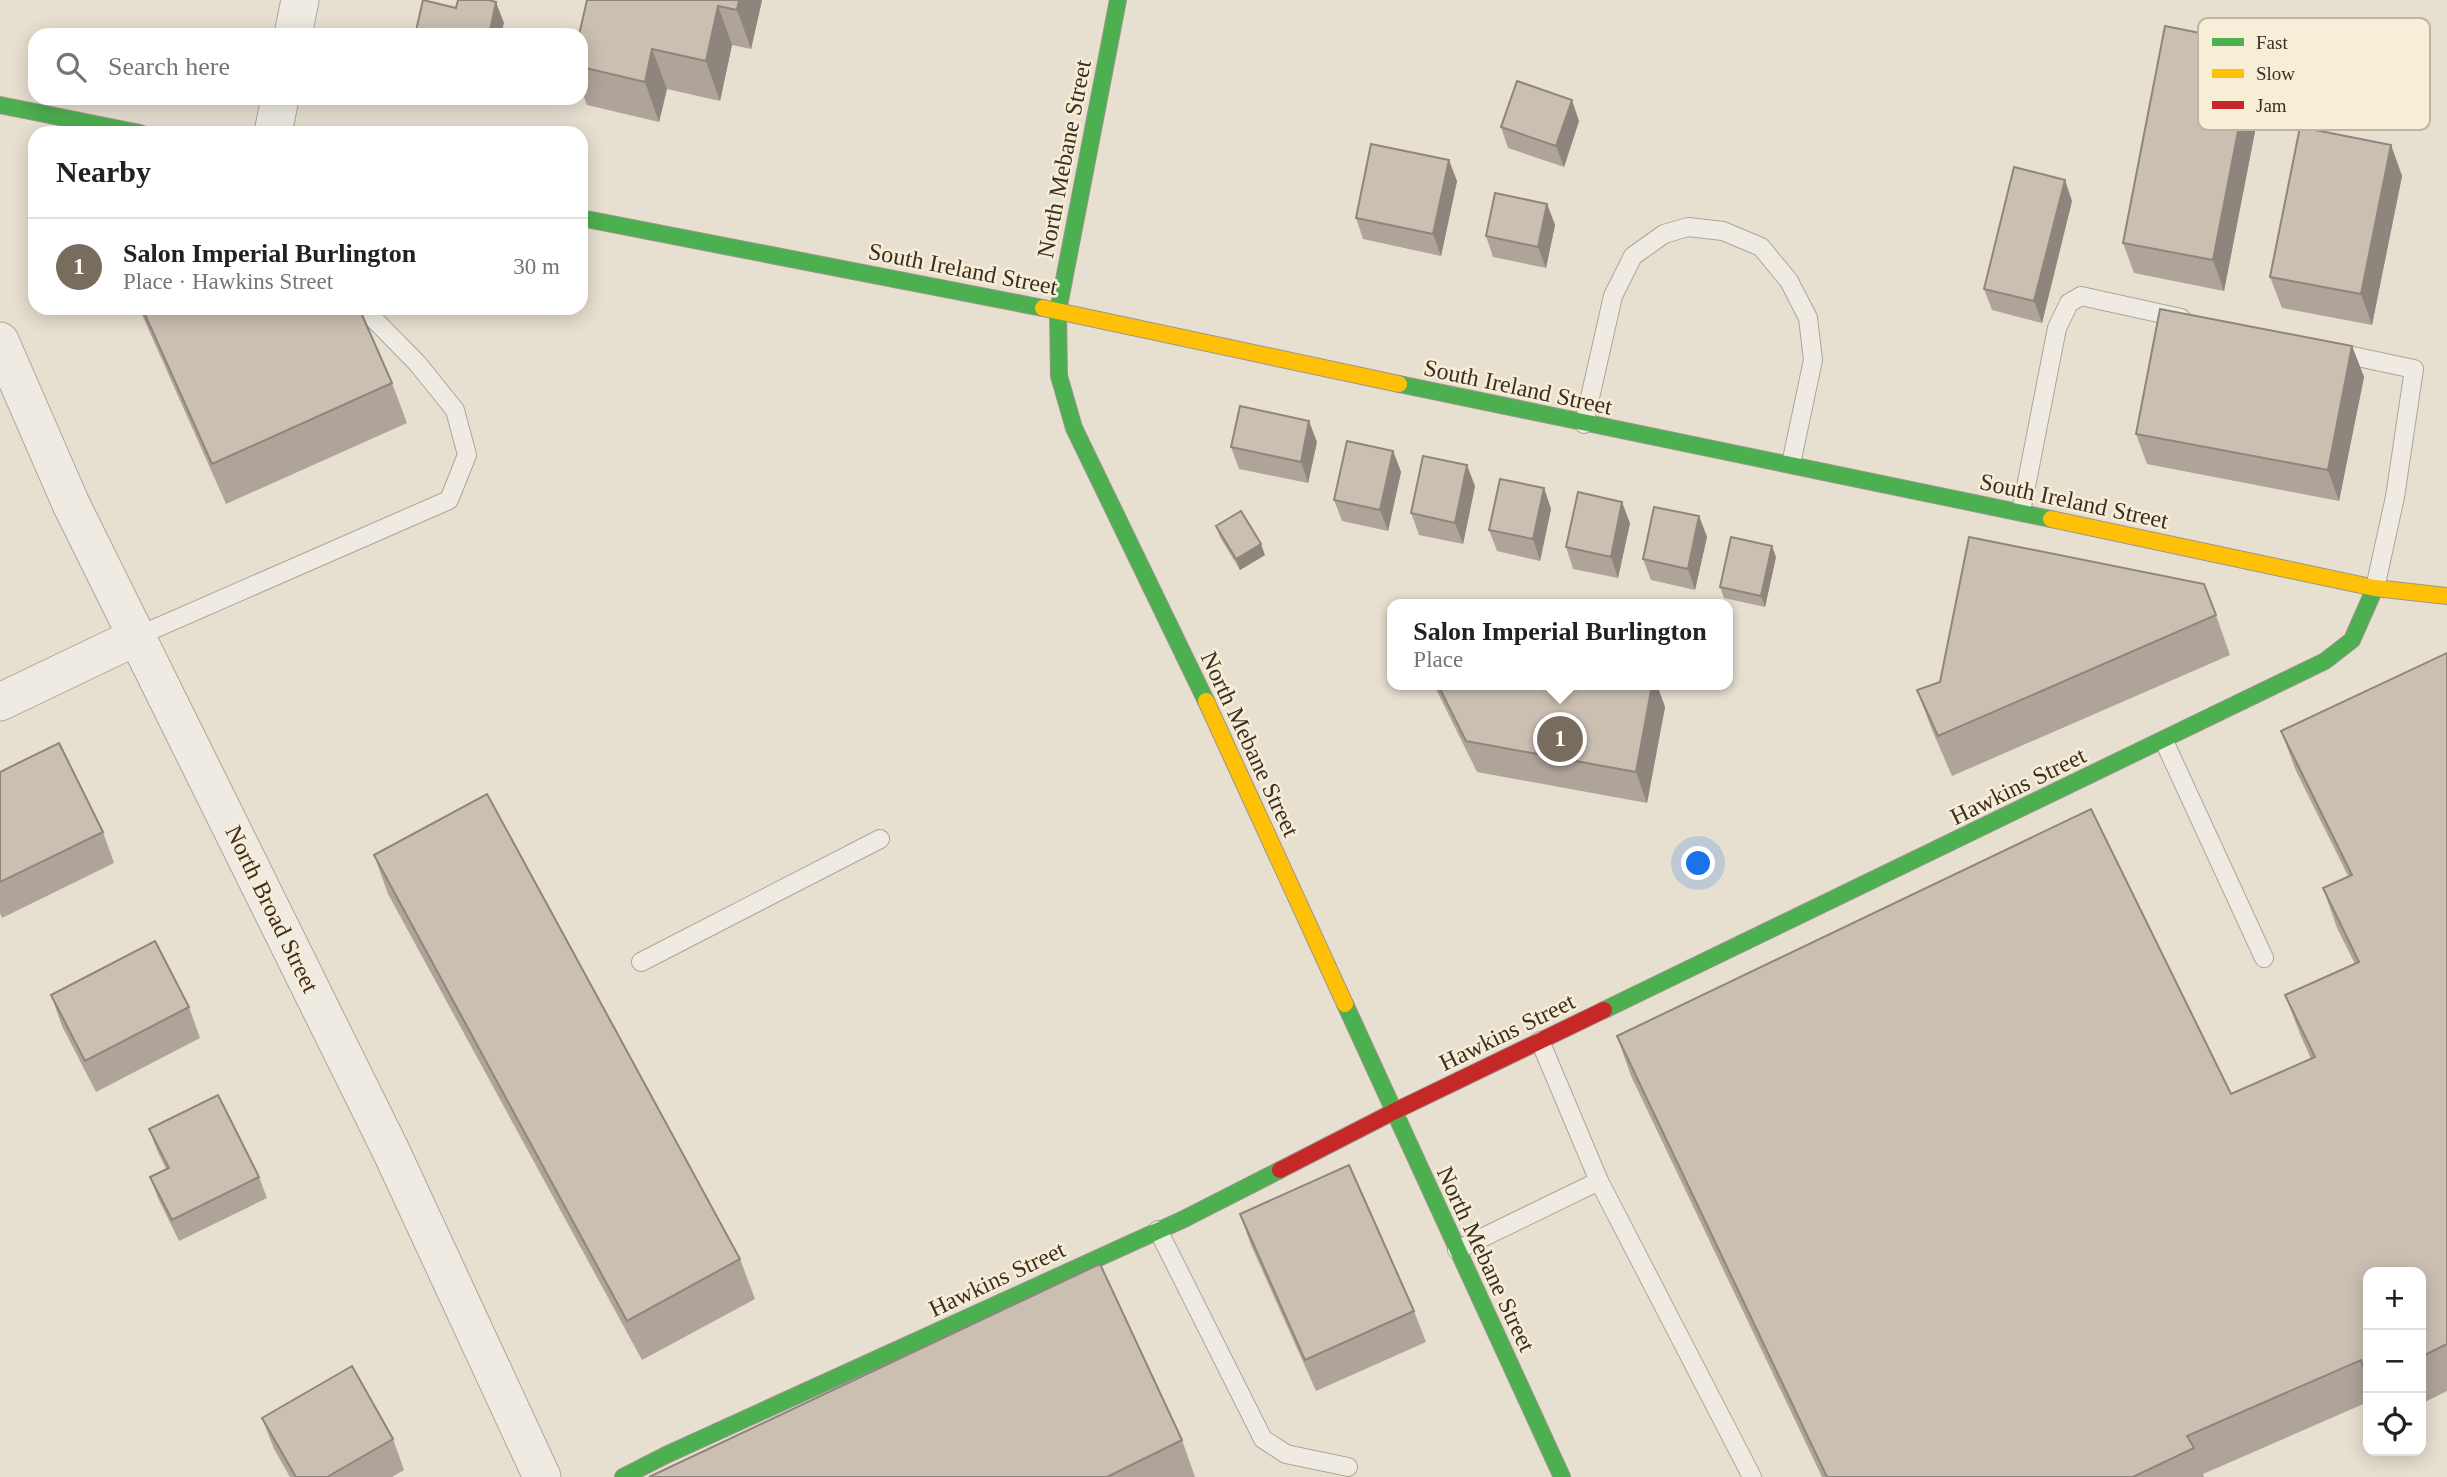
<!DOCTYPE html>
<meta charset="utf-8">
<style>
body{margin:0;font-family:Georgia,serif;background:#f6f6f6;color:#202124}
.controls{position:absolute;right:21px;bottom:21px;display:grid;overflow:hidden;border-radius:14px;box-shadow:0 4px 18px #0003}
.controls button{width:63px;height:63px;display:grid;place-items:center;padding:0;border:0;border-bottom:2px solid #e0e0e0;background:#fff;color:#202124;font:35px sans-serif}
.you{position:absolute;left:1699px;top:864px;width:24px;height:24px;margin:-18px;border:5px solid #fff;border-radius:50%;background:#1a73e8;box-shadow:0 0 0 10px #1a73e833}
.badge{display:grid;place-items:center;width:46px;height:46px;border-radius:50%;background:#786c5e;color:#fff;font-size:23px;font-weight:700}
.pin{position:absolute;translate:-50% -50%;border:4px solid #fff;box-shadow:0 2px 7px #0006}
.popup{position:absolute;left:1387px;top:599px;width:346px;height:91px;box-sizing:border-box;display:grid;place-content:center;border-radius:14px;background:#fff;filter:drop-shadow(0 2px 5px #0005);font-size:23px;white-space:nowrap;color:#757577}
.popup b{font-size:26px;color:#202124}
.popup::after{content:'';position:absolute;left:50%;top:100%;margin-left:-14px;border:14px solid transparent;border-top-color:#fff}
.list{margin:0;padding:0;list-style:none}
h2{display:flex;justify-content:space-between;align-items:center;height:91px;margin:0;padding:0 28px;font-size:30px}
h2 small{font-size:23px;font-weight:400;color:#757577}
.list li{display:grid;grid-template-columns:46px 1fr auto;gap:21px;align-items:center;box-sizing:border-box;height:98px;padding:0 28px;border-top:2px solid #e0e0e0}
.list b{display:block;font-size:26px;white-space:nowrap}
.list p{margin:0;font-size:23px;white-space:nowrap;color:#757577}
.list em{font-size:23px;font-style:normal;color:#757577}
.icon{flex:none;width:38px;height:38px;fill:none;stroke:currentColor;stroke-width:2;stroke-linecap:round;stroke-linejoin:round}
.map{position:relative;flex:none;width:2447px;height:1477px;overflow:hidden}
.search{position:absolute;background:#fff;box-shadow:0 4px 18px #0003;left:28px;top:28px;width:560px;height:77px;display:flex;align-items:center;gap:18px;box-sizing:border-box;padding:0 24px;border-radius:21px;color:#757577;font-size:26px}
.panel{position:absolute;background:#fff;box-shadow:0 4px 18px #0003;left:28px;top:126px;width:560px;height:189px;border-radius:21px}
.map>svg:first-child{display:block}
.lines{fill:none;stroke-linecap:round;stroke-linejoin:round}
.lane-casing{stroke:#ada599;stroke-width:20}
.street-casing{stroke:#ada599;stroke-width:39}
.fast-casing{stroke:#9c958a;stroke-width:18}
.slow-casing{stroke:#9c958a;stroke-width:18}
.jam-casing{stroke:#9c958a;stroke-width:18}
.lane{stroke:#efebe3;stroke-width:18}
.street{stroke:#efebe3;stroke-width:37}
.fast{stroke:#4caf50;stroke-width:16}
.slow{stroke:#ffc107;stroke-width:16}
.jam{stroke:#c62828;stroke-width:16}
.wall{fill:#afa499}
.shaded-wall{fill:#8e867d}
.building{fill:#cbbfb2;stroke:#8e867d;stroke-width:2}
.labels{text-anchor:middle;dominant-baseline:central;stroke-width:5;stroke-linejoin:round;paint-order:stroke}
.street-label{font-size:24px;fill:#3d2e20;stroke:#f7eed8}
.key{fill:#f7eed8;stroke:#bfb4a1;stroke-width:2}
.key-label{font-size:19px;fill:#3d2e20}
</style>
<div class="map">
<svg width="2447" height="1477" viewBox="0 0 2447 1477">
<rect width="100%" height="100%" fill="#e7e0d1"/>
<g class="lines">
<!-- lane casing -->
<g class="lane-casing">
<g id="lane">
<polyline points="2334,352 2414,369 2395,497 2375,588"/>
<polyline points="1584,424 1613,296 1633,256 1664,234 1688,227 1723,231 1761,247 1789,281 1808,318 1813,360 1791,464"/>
<polyline points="2021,512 2057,328 2069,303 2081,296 2181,318"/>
<polyline points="138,636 449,500 467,455 455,410 417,363 363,308"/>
<polyline points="2164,741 2264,958"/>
<polyline points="641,962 880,839"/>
<polyline points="1540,1041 1599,1181"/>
<polyline points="1158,1230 1263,1439 1286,1454 1348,1467"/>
<polyline points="1457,1250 1599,1181 1752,1477"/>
</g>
</g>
<!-- street casing -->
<g class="street-casing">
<g id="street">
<polyline points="293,35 300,0"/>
<polyline points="273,133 280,98"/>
<polyline points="0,341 71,504 391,1151 542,1477"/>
<polyline points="0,702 138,636"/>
</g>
</g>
<!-- fast casing -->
<g class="fast-casing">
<g id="fast">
<polyline points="1118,0 1058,311 1059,376 1074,428 1206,701"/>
<polyline points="0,105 140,133"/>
<polyline points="581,218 1043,308"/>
<polyline points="1399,384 2051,519"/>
<polyline points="1345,1004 1562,1477"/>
<polyline points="1604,1010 2325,661 2352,640 2375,588"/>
<polyline points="623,1477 666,1455 1184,1219 1280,1170"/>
</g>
</g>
<!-- slow casing -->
<g class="slow-casing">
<g id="slow">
<polyline points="1043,308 1399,384"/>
<polyline points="2051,519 2375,588 2447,596"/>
<polyline points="1206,701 1345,1004"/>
</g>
</g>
<!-- jam casing -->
<g class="jam-casing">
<polyline id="jam" points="1280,1170 1393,1112 1604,1010"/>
</g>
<!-- lane -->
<use href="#lane" class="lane"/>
<!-- street -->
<use href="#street" class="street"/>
<!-- fast -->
<use href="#fast" class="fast"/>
<!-- slow -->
<use href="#slow" class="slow"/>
<!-- jam -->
<use href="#jam" class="jam"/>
</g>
<!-- wall -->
<g class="wall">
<polygon points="587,0 762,0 751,49 732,45 720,101 667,89 659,122 587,105 581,89 581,35"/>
<polygon points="2266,75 2224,291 2134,273 2123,243"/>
<polygon points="1579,121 1564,167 1508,148 1501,127"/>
<polygon points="2391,145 2402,176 2372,325 2282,308 2270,277"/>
<polygon points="1457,181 1441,256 1363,239 1356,218"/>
<polygon points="2072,201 2042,323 1992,310 1984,289"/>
<polygon points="1547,204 1555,225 1546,268 1493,257 1486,236"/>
<polygon points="139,308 323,308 325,311 392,383 407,423 226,504"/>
<polygon points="2352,346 2364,377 2339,501 2147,464 2136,434"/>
<polygon points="1317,442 1308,483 1239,469 1231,447"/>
<polygon points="1393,451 1401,472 1388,531 1342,521 1334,500"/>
<polygon points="1475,486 1463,544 1419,535 1411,513"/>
<polygon points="1544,488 1551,509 1540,561 1497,551 1489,530"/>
<polygon points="1699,516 1707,537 1695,590 1651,580 1643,559"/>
<polygon points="1630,523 1618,578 1573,569 1566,547"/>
<polygon points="1216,526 1265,555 1240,570 1220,537"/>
<polygon points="1776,557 1765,607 1724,598 1720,587"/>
<polygon points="2216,615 2230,655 1952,776 1932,730 1917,690"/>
<polygon points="2447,653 2447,1391 2421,1404 2421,1272 2368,1272 2368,1402 2203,1474 2204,1477 1822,1477 1631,1076 1617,1036 2231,1094 2311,1059 2300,1034 2285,995 2355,964 2337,928 2323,888 2348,876 2296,771 2281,731"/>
<polygon points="1434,685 1657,685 1665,707 1647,803 1477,772"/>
<polygon points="0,772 103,832 114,863 2,918 0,913"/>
<polygon points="374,855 740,1259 755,1299 642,1360 388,894"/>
<polygon points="51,995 189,1007 200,1038 96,1092 62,1026"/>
<polygon points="149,1129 259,1177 267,1198 179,1241 158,1198 150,1177 166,1169 157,1150"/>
<polygon points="1240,1214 1414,1311 1426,1342 1316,1391 1251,1245"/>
<polygon points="262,1418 393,1439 404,1470 392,1477 290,1477 274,1449"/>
<polygon points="1182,1440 1195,1477 649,1477"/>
</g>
<!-- shaded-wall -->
<g class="shaded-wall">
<polygon points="739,0 762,0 751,49 737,10"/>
<polygon points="496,2 504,23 501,35 489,35"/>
<polygon points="718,6 732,45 720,101 706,61"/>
<polygon points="2255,44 2266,75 2224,291 2213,260"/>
<polygon points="652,49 667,89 659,122 645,82"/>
<polygon points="1572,100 1579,121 1564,167 1556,146"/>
<polygon points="2391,145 2402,176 2372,325 2361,294"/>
<polygon points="1449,160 1457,181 1441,256 1433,234"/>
<polygon points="2065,180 2072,201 2042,323 2034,301"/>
<polygon points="1547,204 1555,225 1546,268 1538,247"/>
<polygon points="2352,346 2364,377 2339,501 2328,470"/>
<polygon points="1309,421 1317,442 1308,483 1301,462"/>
<polygon points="1393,451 1401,472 1388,531 1380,510"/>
<polygon points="1467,465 1475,486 1463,544 1455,523"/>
<polygon points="1544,488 1551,509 1540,561 1533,539"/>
<polygon points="1622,502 1630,523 1618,578 1611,557"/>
<polygon points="1699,516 1707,537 1695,590 1688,569"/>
<polygon points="1261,544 1265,555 1240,570 1236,559"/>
<polygon points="1772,546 1776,557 1765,607 1761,596"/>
<polygon points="1652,685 1657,685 1665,707 1647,803 1636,772"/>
</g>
<!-- building -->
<g class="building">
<polygon points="423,0 456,8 458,0 489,0 496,2 489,35 415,35"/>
<polygon points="587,0 739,0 737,10 718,6 706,61 652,49 645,82 581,67 581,35 579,35"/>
<polygon points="2165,26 2255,44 2213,260 2123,243"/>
<polygon points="1517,81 1572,100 1556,146 1501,127"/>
<polygon points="2300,127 2391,145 2361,294 2270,277"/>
<polygon points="1371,144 1449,160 1433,234 1356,218"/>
<polygon points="2014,167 2065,180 2034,301 1984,289"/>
<polygon points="1495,193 1547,204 1538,247 1486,236"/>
<polygon points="142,308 323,308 325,311 332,308 359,308 392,383 212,464"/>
<polygon points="2160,309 2352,346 2328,470 2136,434"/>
<polygon points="1240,406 1309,421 1301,462 1231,447"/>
<polygon points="1347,441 1393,451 1380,510 1334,500"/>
<polygon points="1423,456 1467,465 1455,523 1411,513"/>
<polygon points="1500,479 1544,488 1533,539 1489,530"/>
<polygon points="1578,492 1622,502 1611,557 1566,547"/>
<polygon points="1654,507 1699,516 1688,569 1643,559"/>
<polygon points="1241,511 1261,544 1236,559 1216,526"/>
<polygon points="1731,537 1772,546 1761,596 1720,587"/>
<polygon points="1969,537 2204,584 2216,615 1938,736 1917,690 1940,682"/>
<polygon points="2447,653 2447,1344 2421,1357 2421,1272 2368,1272 2368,1383 2361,1360 2187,1436 2194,1448 2133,1477 1827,1477 1617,1036 2091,809 2231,1094 2315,1057 2285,995 2359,962 2323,888 2352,875 2281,731"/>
<polygon points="1438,685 1652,685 1636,772 1466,741"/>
<polygon points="59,743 103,832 0,882 0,772"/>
<polygon points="487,794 740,1259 627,1321 374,855"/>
<polygon points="155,941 189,1007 85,1061 51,995"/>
<polygon points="218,1095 259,1177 172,1220 150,1177 169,1168 149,1129"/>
<polygon points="1349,1165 1414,1311 1305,1360 1240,1214"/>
<polygon points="1100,1264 1182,1440 1107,1477 649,1477"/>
<polygon points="352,1366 393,1439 327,1477 296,1477 262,1418"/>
</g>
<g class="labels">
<!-- street labels -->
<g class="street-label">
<text transform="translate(1064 159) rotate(-79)">North Mebane Street</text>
<text transform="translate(963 269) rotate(11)">South Ireland Street</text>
<text transform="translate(1518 387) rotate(12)">South Ireland Street</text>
<text transform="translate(2074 501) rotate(12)">South Ireland Street</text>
<text transform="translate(1250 744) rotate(65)">North Mebane Street</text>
<text transform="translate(2018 786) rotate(-26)">Hawkins Street</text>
<text transform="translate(272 909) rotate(64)">North Broad Street</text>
<text transform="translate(1507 1032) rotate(-26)">Hawkins Street</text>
<text transform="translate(1486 1259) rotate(65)">North Mebane Street</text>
<text transform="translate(997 1279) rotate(-25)">Hawkins Street</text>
</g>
</g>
<!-- legend -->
<rect x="2198" y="18" width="232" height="112" rx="10" class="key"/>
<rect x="2212" y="38" width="32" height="8" fill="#4caf50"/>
<rect x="2212" y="69" width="32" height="9" fill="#ffc107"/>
<rect x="2212" y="101" width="32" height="8" fill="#c62828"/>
<g class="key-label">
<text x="2256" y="49">Fast</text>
<text x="2256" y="80">Slow</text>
<text x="2256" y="112">Jam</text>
</g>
</svg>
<div class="controls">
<button>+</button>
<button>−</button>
<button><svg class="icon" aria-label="locate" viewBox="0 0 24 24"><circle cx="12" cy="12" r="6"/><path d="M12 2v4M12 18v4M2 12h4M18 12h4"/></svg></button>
</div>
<div class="you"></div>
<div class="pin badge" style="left:1560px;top:739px">1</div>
<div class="popup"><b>Salon Imperial Burlington</b>Place</div>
<div class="search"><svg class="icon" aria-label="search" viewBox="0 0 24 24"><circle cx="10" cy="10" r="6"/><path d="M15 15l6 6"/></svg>Search here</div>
<section class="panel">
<h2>Nearby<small></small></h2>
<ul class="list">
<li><span class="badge">1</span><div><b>Salon Imperial Burlington</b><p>Place · Hawkins Street</p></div><em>30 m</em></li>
</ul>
</section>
</div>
